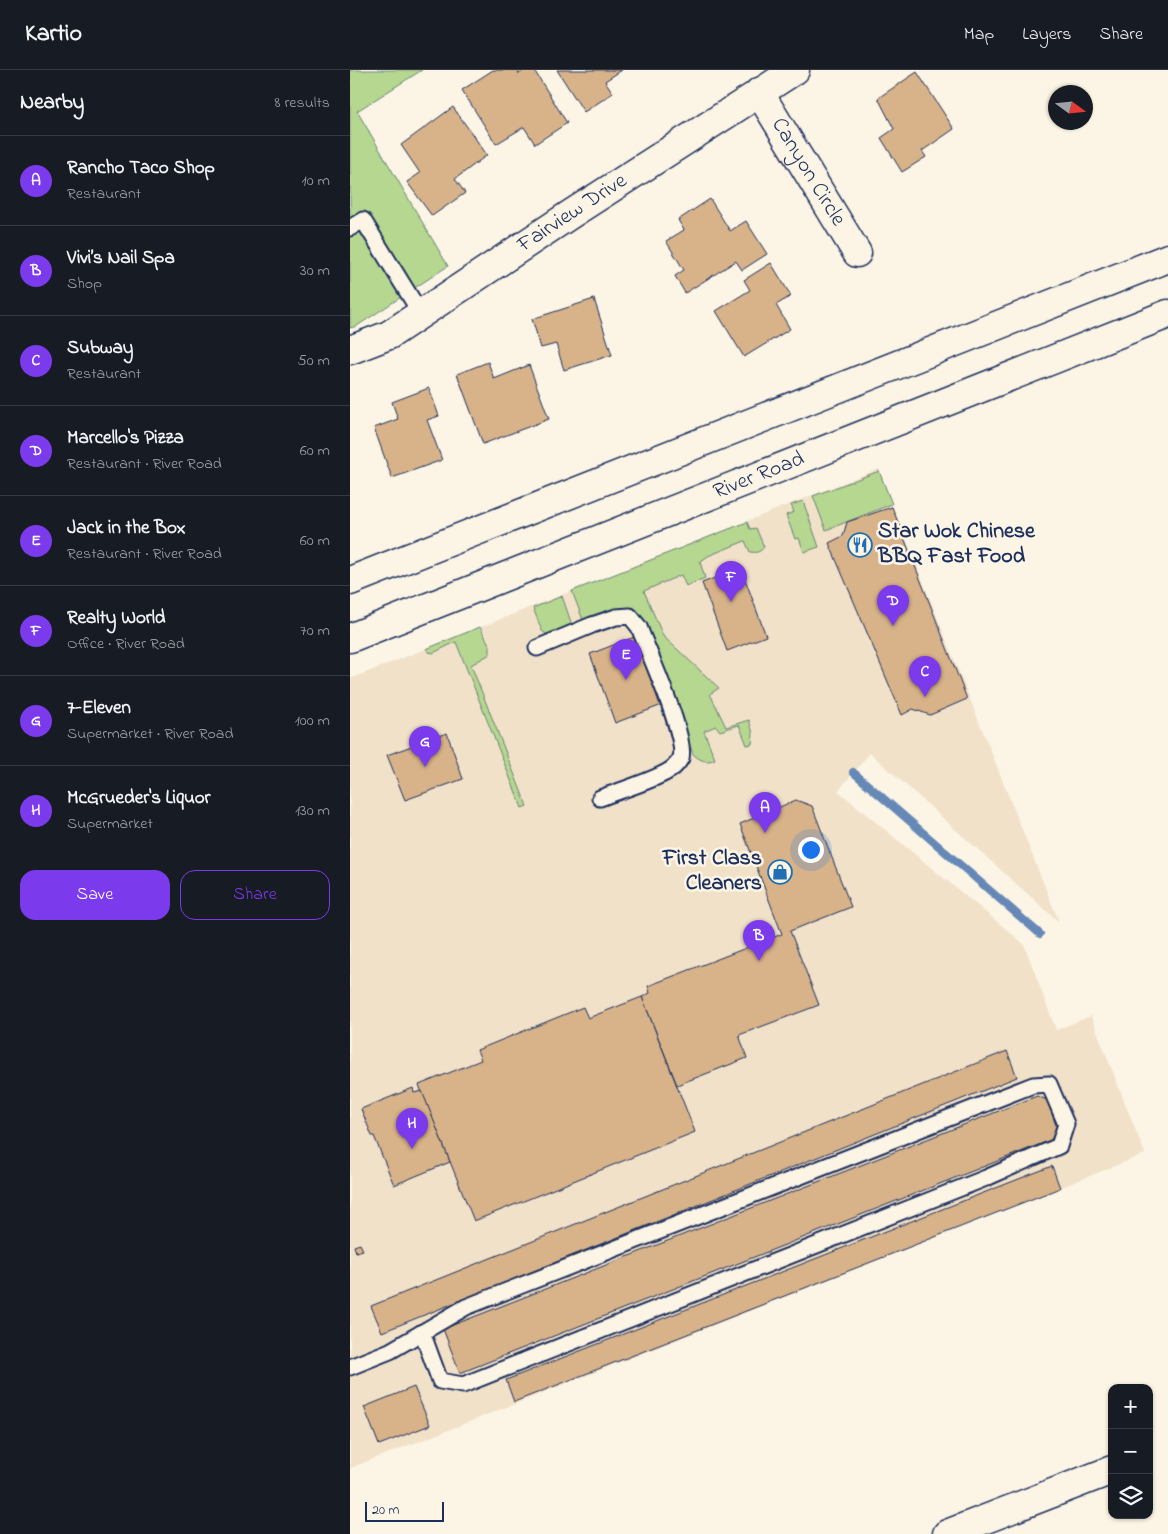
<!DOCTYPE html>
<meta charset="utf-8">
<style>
body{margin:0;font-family:"Indie Flower",sans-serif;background:#242831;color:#f1f3f6}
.controls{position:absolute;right:15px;bottom:15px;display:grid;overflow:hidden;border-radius:10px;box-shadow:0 1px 4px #0004}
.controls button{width:45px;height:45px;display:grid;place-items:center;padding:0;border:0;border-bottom:1px solid #363941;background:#171b24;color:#f1f3f6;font:25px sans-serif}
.compass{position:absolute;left:698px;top:15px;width:45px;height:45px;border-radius:50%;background:#171b24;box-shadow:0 1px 4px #0004;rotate:105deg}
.scale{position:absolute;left:15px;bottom:12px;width:79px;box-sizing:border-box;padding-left:5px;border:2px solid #1b2f5e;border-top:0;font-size:14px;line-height:18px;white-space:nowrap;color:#1b2f5e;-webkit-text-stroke:4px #fcf5e5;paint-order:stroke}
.you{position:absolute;left:460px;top:779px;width:18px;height:18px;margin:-12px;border:4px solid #fff;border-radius:50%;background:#1a73e8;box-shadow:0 0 0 8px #1a73e833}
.badge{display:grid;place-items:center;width:32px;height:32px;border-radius:50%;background:#7c3aed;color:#fff;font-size:16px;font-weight:700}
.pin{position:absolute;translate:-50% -41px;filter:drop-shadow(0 1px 2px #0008)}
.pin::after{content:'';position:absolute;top:26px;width:18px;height:15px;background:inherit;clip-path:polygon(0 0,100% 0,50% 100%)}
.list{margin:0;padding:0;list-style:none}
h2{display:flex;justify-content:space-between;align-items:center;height:65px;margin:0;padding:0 20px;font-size:21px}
h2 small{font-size:16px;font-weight:400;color:#9ea1a6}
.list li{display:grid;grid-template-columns:32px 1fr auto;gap:15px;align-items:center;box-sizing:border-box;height:90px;padding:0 20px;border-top:1px solid #363941}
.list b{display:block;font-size:19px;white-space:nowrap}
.list p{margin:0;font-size:16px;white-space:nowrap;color:#9ea1a6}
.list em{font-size:16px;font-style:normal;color:#9ea1a6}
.actions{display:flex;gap:10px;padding:15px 20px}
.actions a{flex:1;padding:11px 0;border:1px solid #7c3aed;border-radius:15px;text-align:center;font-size:18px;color:#7c3aed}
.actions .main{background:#7c3aed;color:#fff}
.icon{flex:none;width:28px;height:28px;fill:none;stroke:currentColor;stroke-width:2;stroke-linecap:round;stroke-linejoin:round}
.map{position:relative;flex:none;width:818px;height:1464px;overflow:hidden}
header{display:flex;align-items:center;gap:30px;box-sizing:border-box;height:70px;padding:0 25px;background:#171b24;border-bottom:1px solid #363941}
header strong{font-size:24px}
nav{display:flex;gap:28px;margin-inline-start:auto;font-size:18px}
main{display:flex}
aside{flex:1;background:#171b24}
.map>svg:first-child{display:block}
.built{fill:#f1e1c9}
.green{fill:#b6d790;stroke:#688377}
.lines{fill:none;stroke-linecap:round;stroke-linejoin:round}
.stream{stroke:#6588b6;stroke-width:8}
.building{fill:#d8b389;stroke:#1b2f5e}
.lane-casing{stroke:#1b2f5e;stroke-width:19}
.street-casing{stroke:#1b2f5e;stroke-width:31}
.primary-casing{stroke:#1b2f5e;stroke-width:31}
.lane{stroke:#fcf5e5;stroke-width:15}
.street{stroke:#fcf5e5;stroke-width:28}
.primary{stroke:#fcf5e5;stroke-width:28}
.labels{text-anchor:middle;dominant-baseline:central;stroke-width:5;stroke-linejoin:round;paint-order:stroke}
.street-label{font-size:22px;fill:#1b2f5e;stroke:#fcf5e5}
.poi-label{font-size:22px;font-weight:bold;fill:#1b2f5e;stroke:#fcf5e5;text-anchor:start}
</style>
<header>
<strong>Kartio</strong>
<nav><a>Map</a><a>Layers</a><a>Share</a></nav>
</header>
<main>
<aside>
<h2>Nearby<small>8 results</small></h2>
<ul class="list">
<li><span class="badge">A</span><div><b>Rancho Taco Shop</b><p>Restaurant</p></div><em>10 m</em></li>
<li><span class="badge">B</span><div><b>Vivi’s Nail Spa</b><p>Shop</p></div><em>30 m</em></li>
<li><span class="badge">C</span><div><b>Subway</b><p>Restaurant</p></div><em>50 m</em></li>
<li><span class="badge">D</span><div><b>Marcello's Pizza</b><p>Restaurant · River Road</p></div><em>60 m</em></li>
<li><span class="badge">E</span><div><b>Jack in the Box</b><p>Restaurant · River Road</p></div><em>60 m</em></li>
<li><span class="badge">F</span><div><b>Realty World</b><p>Office · River Road</p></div><em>70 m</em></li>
<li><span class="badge">G</span><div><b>7-Eleven</b><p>Supermarket · River Road</p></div><em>100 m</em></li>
<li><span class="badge">H</span><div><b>McGrueder's Liquor</b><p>Supermarket</p></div><em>130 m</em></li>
</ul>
<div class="actions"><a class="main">Save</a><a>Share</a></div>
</aside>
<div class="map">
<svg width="818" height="1464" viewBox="0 0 818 1464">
<rect width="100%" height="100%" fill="#fcf5e5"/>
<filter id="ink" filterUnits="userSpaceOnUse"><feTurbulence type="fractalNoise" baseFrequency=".02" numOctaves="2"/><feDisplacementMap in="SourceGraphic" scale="10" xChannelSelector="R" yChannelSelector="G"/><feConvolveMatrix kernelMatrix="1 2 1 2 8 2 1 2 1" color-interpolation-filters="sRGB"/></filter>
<g filter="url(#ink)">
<!-- built -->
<polygon class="built" points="528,399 709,852 520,683 488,721 674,874 706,960 741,946 795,1084 124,1350 0,1398 0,609"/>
<!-- green -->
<g class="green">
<polygon points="0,0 72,0 7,41 98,196 7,256 0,258"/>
<polygon points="529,401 542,434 476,460 463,426"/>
<polygon points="453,431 469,477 454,482 449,468 445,469 436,445 444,442 441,435"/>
<path d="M397 452 400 459 406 458 414 477C410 482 407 483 400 482L395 471 358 486 350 492 355 508 336 516 331 505 294 521 313 566 369 618 360 624 376 657 399 650 403 663 402 674 397 675 389 655 370 661 366 656 354 661 365 689C357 693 350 691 343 684L323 627 282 543C264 534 250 543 233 550L222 521Z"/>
<polygon points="212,526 222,555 196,564 192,561 183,538"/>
<polygon points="130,557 140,576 140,584 121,595 177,736 172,738 106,572 83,583 79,582 76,579"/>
</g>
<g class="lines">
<!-- stream -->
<polyline class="stream" points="503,702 690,864"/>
</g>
<!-- building -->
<g class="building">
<polygon points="143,0 167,0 169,4 174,0 184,0 217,53 185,74 174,57 146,74 112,20"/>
<polygon points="207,0 272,0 255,11 263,23 234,42"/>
<polygon points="567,2 604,59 572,81 576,87 552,102 531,68 544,59 528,28"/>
<polygon points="103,37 137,85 105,109 115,123 82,146 57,112 70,103 51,75"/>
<polygon points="360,129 380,161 396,151 417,184 392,200 386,191 335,223 325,206 334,200 316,171 334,160 328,150"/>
<polygon points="421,193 441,226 426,235 440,259 394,287 366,241 400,220 394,210"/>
<polygon points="244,229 262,285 214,300 206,274 191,278 182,249"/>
<polygon points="138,292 144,309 179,295 199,349 133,374 107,304"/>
<polygon points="79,318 89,346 77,350 92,390 42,408 24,358 48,349 42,332"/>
<polygon points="542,437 617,629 580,645 563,639 552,645 479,473 493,466 497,452"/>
<polygon points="391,498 416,566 377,581 352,513"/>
<polygon points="287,566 312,635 265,653 240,584"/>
<polygon points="97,663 113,709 55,730 37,685"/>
<polygon points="446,730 462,736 501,837 440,861 469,935 389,965 397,988 327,1015 292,927 300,923 298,916 432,864 390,754"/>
<polygon points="292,927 345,1062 124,1151 69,1015 131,990 127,980 233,937 238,948"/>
<polygon points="657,981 667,1007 32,1262 21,1236"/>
<polygon points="63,1018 64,1023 72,1021 100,1092 44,1115 24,1066 22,1066 11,1039"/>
<polygon points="687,1026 697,1030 707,1058 701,1070 110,1303 93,1259"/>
<polygon points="702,1096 710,1118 164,1332 156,1310"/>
<polygon points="10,1174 13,1180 6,1182 4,1176"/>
<polygon points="64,1317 80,1355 29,1375 14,1337"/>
</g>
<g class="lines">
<!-- lane casing -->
<g class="lane-casing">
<g id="lane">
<polyline points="0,158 13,150 71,244"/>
<path d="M187 578 242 555 266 547 280 546 289 557C298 582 337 666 331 688 330 690 326 695 324 697 314 707 266 722 250 728"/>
<polyline points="0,1297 40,1281 116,1237 683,1015 699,1014 716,1054 709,1076 636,1108 113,1315 90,1311 72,1262"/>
</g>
</g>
<!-- street casing -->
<g class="street-casing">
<g id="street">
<path id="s1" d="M409 22 507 183"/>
<path id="s2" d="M0 280 39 265 221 144 445 0"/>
<polyline points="597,1464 762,1400"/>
</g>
</g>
<!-- primary casing -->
<g class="primary-casing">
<g id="primary">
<polyline points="0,511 818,188"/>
<path id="s3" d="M0 568 818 244"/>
</g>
</g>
<!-- lane -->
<use href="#lane" class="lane"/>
<!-- street -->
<use href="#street" class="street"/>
<!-- primary -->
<use href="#primary" class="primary"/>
</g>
</g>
<!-- icons -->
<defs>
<g id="restaurant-ring" transform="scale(1.25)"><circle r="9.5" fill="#fcf5e5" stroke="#1f6fb2" stroke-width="1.5"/><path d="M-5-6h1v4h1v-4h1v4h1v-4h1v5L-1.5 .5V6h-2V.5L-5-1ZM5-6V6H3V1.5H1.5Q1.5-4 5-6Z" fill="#1f6fb2"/></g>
<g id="shop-ring" transform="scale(1.25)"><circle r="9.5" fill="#fcf5e5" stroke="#1f6fb2" stroke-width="1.5"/><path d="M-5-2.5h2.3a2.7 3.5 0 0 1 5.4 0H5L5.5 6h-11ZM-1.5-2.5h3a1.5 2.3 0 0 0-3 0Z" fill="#1f6fb2"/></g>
</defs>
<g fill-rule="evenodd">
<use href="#restaurant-ring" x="510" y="475"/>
<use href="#shop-ring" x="430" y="802"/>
</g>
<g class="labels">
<!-- street labels -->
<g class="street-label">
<text stroke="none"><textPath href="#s1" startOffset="94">Canyon Circle</textPath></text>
<text stroke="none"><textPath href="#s2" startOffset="262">Fairview Drive</textPath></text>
<text stroke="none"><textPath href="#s3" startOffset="440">River Road</textPath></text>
</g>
<!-- poi labels -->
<g class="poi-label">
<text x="528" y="462">Star Wok Chinese<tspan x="528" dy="25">BBQ Fast Food</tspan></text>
<text x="412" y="789" text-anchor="end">First Class<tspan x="412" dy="25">Cleaners</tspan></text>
</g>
</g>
</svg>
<div class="controls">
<button>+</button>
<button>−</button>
<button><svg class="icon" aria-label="layers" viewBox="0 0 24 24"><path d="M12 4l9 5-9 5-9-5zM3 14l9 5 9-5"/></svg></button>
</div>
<svg class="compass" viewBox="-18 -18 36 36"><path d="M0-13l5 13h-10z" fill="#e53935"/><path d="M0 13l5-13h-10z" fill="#9ea1a6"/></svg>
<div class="scale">20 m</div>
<div class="you"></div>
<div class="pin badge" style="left:415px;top:763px">A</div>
<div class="pin badge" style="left:409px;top:891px">B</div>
<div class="pin badge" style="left:575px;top:627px">C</div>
<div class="pin badge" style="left:543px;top:556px">D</div>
<div class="pin badge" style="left:276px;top:610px">E</div>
<div class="pin badge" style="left:381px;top:532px">F</div>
<div class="pin badge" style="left:75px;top:697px">G</div>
<div class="pin badge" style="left:62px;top:1079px">H</div>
</div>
</main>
